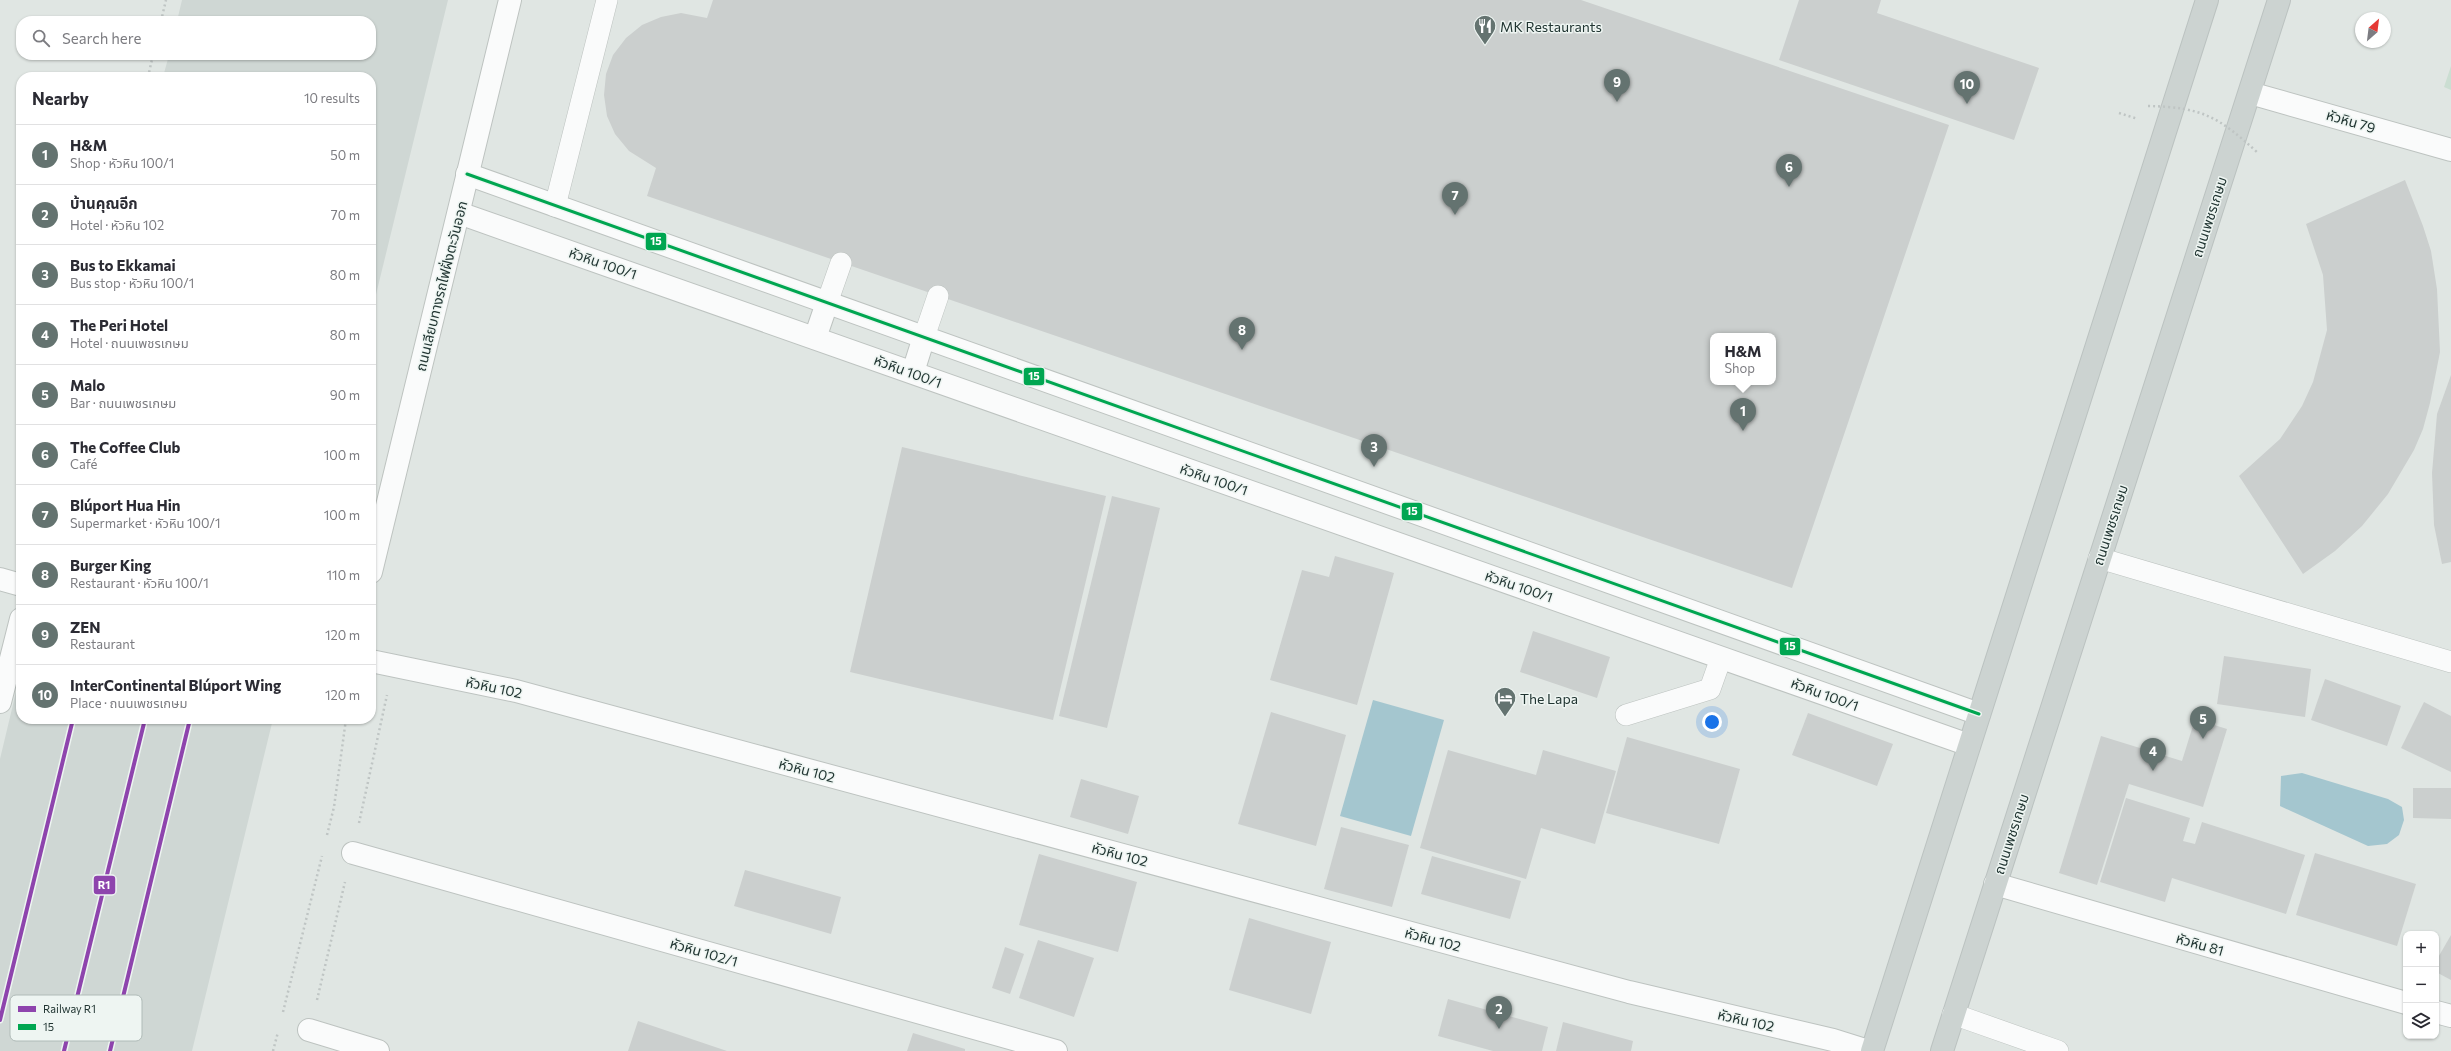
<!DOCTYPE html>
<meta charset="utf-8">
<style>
body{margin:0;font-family:Commissioner,"Noto Sans Thai",sans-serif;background:#f2f2f3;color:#2b2b33}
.controls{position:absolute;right:12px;bottom:12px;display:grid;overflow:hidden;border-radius:8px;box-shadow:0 1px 3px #0004}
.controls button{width:36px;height:36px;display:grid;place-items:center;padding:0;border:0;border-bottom:1px solid #e1e1e2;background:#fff;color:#2b2b33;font:20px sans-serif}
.compass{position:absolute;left:2355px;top:12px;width:36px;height:36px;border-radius:50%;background:#fff;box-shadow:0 1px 3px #0004;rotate:28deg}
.you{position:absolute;left:1712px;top:722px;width:14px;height:14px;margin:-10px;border:3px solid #fff;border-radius:50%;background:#1a73e8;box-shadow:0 0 0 6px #1a73e833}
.badge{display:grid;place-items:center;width:26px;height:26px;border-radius:50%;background:#647370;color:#fff;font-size:13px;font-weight:700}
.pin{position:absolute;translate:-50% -33px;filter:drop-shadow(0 1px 2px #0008)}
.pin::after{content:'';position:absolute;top:21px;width:14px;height:12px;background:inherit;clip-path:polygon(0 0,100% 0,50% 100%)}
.popup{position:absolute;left:1710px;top:333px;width:66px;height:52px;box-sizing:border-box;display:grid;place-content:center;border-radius:8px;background:#fff;filter:drop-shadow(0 1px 3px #0005);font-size:13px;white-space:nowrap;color:#7c7c81}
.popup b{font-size:15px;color:#2b2b33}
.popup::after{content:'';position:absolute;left:50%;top:100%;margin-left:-8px;border:8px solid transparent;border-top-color:#fff}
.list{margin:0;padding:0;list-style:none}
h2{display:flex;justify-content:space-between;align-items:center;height:52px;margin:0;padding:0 16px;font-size:17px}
h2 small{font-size:13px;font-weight:400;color:#7c7c81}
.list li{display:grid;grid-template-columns:26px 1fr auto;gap:12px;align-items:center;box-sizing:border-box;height:60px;padding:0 16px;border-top:1px solid #e1e1e2}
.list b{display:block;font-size:15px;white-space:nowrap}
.list p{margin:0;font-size:13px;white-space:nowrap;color:#7c7c81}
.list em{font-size:13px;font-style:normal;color:#7c7c81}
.icon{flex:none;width:22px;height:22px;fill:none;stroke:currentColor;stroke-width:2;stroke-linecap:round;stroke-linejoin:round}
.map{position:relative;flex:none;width:2451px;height:1051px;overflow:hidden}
.search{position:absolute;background:#fff;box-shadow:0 1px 3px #0004;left:16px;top:16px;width:360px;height:44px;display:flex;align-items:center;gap:10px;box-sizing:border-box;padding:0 14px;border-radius:16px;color:#7c7c81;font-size:15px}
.panel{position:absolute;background:#fff;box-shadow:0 1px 3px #0004;left:16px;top:72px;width:360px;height:652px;border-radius:16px}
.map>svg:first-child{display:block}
.built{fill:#cfd7d4}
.green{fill:#cbded2}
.water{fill:#a4c6cf}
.building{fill:#cbcfce;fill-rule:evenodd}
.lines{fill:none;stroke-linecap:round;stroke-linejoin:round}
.service-casing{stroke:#bdc3c0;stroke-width:22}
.minor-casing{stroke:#bdc3c0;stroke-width:24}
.tertiary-casing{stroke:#bdc3c0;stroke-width:24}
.primary-casing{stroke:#bbc2c0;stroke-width:24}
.path{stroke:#bfc5c4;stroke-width:2.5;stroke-dasharray:2 3;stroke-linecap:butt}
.service{stroke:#fafbfb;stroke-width:21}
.minor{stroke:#fafbfb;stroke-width:22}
.tertiary{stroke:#fafbfb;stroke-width:22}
.primary{stroke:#ccd3d1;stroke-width:22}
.path-bridge{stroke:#bfc5c4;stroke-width:2.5;stroke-dasharray:2 3;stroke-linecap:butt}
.bus-1-casing{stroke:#eef5f2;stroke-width:6}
.bus-1{stroke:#00a651;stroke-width:3}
.rail-1-casing{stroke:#eef5f2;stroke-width:7}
.rail-1{stroke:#8e44ad;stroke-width:4}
.labels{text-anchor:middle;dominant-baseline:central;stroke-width:3;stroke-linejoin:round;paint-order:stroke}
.poi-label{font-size:14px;fill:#213532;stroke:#eef5f2;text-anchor:start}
.street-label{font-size:14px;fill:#213532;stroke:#eef5f2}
.key{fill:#eef5f2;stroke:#b0bbb8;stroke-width:1}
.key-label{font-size:11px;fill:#213532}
.line-badge{stroke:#eef5f2;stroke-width:1.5}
.badge-label{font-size:11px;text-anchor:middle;font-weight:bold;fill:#fff}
</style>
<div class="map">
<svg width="2451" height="1051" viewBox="0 0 2451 1051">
<rect width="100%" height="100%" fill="#e0e6e3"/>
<!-- built -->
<g class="built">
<polygon points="182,0 448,0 371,315 371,77 163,77 169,55 371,55 371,21 177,21"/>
<polygon points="21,671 21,719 273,719 192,1051 0,1051 0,759"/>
</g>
<!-- green -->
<polygon class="green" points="2451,66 2451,90 2444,87"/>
<!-- water -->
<g class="water">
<polygon points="1373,700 1444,720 1411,836 1340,816"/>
<polygon points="2302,773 2388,799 2402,807 2404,820 2399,835 2387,844 2368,846 2280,806 2281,776"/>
</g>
<!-- building -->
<g class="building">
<path d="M713 0H1581L1949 125 1792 588 647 196 656 168 629 151 615 134 607 116 604 95 606 74 613 55 626 38 642 25 661 17 681 13 707 18ZM1713 336H1773V382H1713Z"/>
<polygon points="1799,0 1881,0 1877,13 2039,68 2014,140 1779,60"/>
<polygon points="2405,180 2423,226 2431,251 2437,289 2440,352 2430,403 2423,429 2414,450 2388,494 2362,526 2335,551 2303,574 2239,476 2280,439 2302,406 2313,382 2327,330 2323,275 2306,224"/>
<polygon points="2451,375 2451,562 2442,564 2434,525 2432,473 2437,414"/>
<polygon points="902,447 1106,496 1053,720 850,672"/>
<polygon points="1112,496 1160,508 1107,728 1059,716"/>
<polygon points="1335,556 1394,573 1357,705 1270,680 1302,570 1329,577"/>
<polygon points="1533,631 1610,657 1597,698 1520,672"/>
<polygon points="2224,656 2311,669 2305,717 2217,704"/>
<polygon points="2325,679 2401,706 2387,746 2311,720"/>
<polygon points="2424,702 2451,716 2451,772 2401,748"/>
<polygon points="1271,712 1346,735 1316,846 1238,824"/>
<polygon points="1808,713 1893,744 1877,786 1792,755"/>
<polygon points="2195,719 2227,729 2203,807 2129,784 2097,885 2059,873 2101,736 2182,761"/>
<polygon points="1627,737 1740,769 1719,844 1606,813"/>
<polygon points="1448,750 1536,775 1543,750 1616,771 1595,844 1541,828 1526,879 1420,848"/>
<polygon points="1081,779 1139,796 1128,834 1070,817"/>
<polygon points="2413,788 2451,788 2451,819 2413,818"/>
<polygon points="2126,798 2190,818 2183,841 2195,844 2202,822 2305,855 2286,914 2172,878 2165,902 2100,882"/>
<polygon points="1341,827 1409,845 1392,907 1324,889"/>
<polygon points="2315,853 2416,884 2397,946 2296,915"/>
<polygon points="1039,854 1137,882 1118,952 1019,925"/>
<polygon points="1432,856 1521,881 1510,919 1421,894"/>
<polygon points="745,870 841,897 831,934 734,906"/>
<polygon points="1249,918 1331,942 1311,1014 1229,990"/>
<polygon points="2451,935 2451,980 2436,972 2436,961"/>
<polygon points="1038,940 1094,958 1074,1017 1019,998"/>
<polygon points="1005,947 1024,954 1010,994 992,988"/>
<polygon points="1448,999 1548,1027 1542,1051 1493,1051 1438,1036"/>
<polygon points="638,1021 727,1051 628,1051"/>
<polygon points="1563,1022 1633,1041 1631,1051 1556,1051"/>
<polygon points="913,1033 965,1049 965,1051 907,1051"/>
</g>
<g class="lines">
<!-- service casing -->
<g class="service-casing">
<g id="service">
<polyline points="555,206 607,0"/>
<polyline points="827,303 841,263"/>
<polyline points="924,337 938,296"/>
<polyline points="2099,558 2451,662"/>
<polyline points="1626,715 1710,689 1721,658"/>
<polyline points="1953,1014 2058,1051"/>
</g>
</g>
<!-- minor casing -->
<g class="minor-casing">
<g id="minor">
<polyline points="2250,93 2451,150"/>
<polyline points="467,174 1979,714"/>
<polyline points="459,213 1969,745"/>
<polyline points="815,338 827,303"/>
<polyline points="913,372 924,337"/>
<polyline points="371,572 510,0"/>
<polyline points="371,661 516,691 1629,992 1833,1040 1868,1051"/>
<polyline points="0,702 21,619"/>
<polyline points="353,853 1056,1051"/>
<polyline points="1995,884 2406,1003"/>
<polyline points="2436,1012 2451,1016"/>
<polyline points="309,1030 378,1051"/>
</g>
</g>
<!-- tertiary casing -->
<g class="tertiary-casing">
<polyline id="tertiary" points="0,579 21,585"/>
</g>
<!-- primary casing -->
<g class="primary-casing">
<g id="primary">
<polyline points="1872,1051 2207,0"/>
<polyline points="1942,1051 2279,0"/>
</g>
</g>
<!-- path -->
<g class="path">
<polyline points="161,21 166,0"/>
<polyline points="148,77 153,55"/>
<polyline points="2119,113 2138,119"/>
<polyline points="359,823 387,695"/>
<polyline points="327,835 334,807 346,719"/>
<polyline points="317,1000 345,882"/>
<polyline points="283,1012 322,856"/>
<polyline points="273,1051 278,1032"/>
</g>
<!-- service -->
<use href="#service" class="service"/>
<!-- minor -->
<use href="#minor" class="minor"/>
<!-- tertiary -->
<use href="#tertiary" class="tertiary"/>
<!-- primary -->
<use href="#primary" class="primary"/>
<!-- path-bridge -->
<path class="path-bridge" d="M2148 106C2202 107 2219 117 2258 153"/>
<!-- bus-1 casing -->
<g class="bus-1-casing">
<polyline id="bus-1" points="467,174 1979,714"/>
</g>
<!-- bus-1 -->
<use href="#bus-1" class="bus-1"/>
<!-- rail-1 casing -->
<g class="rail-1-casing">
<g id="rail-1">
<polyline points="0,1020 73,719"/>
<polyline points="64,1051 145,719"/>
<polyline points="110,1051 190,719"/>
</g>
</g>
<!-- rail-1 -->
<use href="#rail-1" class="rail-1"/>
</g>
<!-- icons -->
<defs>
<g id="restaurant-pin" transform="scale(1.15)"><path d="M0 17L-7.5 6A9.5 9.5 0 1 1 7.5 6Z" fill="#647370" stroke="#eef5f2"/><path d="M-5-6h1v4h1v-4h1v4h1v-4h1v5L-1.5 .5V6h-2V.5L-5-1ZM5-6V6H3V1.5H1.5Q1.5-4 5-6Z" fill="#fff"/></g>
<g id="hotel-pin" transform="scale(1.15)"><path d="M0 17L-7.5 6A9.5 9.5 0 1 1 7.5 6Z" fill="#647370" stroke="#eef5f2"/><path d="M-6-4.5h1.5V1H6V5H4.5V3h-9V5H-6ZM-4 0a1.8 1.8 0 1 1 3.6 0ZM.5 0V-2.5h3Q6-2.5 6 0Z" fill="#fff"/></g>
</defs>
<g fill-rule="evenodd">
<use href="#restaurant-pin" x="1485" y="26"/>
<use href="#hotel-pin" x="1505" y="698"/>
</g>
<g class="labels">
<!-- poi labels -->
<g class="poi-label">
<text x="1500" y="26">MK Restaurants</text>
<text x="1520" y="698">The Lapa</text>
</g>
<!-- street labels -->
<g class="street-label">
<text transform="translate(2351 121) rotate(16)">หัวหิน 79</text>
<text transform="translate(2209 217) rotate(-72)">ถนนเพชรเกษม</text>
<text transform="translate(603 263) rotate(19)">หัวหิน 100/1</text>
<text transform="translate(441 286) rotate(-76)">ถนนเลียบทางรถไฟฝั่งตะวันออก</text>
<text transform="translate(908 371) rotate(20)">หัวหิน 100/1</text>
<text transform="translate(1214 479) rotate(19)">หัวหิน 100/1</text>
<text transform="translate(2110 525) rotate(-72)">ถนนเพชรเกษม</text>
<text transform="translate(1519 586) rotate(19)">หัวหิน 100/1</text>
<text transform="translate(494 687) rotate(12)">หัวหิน 102</text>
<text transform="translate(1825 694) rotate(20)">หัวหิน 100/1</text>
<text transform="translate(807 770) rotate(15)">หัวหิน 102</text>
<text transform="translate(2011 834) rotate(-72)">ถนนเพชรเกษม</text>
<text transform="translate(1120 854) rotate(15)">หัวหิน 102</text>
<text transform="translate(1433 939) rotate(15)">หัวหิน 102</text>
<text transform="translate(2200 944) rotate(16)">หัวหิน 81</text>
<text transform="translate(704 952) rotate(16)">หัวหิน 102/1</text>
<text transform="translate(1746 1020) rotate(13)">หัวหิน 102</text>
</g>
</g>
<!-- legend -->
<rect x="10" y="995" width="132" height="46" rx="6" class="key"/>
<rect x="18" y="1006" width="18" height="6" fill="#8e44ad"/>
<rect x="18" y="1024" width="18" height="6" fill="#00a651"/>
<g class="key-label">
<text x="43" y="1013">Railway R1</text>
<text x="43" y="1031">15</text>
</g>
<g class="line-badge">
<rect x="645" y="232" width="22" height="19" rx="4" fill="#00a651"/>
<rect x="1023" y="367" width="22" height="19" rx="4" fill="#00a651"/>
<rect x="1401" y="502" width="22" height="19" rx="4" fill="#00a651"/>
<rect x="1779" y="637" width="22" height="19" rx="4" fill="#00a651"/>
<rect x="93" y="875" width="23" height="20" rx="4" fill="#8e44ad"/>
</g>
<g class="badge-label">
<text x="656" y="245">15</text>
<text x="1034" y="380">15</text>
<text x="1412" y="515">15</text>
<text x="1790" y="650">15</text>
<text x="104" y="889">R1</text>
</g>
</svg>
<div class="controls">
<button>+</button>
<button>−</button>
<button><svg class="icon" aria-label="layers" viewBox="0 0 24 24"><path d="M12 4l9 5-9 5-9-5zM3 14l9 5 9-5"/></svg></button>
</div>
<svg class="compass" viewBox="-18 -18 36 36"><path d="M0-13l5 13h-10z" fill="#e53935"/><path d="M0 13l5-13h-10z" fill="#7c7c81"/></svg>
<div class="you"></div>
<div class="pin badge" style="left:1743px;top:431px">1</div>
<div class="popup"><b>H&amp;M</b>Shop</div>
<div class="pin badge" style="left:1499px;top:1029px">2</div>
<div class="pin badge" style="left:1374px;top:467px">3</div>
<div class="pin badge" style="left:2153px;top:771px">4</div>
<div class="pin badge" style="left:2203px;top:739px">5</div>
<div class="pin badge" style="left:1789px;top:187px">6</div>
<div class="pin badge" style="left:1455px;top:215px">7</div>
<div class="pin badge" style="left:1242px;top:350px">8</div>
<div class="pin badge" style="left:1617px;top:102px">9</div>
<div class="pin badge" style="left:1967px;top:104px">10</div>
<div class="search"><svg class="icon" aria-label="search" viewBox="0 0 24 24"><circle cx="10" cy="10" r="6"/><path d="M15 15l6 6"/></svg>Search here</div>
<section class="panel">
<h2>Nearby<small>10 results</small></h2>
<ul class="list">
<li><span class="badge">1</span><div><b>H&amp;M</b><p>Shop · หัวหิน 100/1</p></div><em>50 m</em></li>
<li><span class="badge">2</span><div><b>บ้านคุณอีก</b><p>Hotel · หัวหิน 102</p></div><em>70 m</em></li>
<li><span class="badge">3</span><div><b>Bus to Ekkamai</b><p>Bus stop · หัวหิน 100/1</p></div><em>80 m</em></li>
<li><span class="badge">4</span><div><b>The Peri Hotel</b><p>Hotel · ถนนเพชรเกษม</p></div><em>80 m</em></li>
<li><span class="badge">5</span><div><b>Malo</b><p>Bar · ถนนเพชรเกษม</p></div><em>90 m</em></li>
<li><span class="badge">6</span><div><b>The Coffee Club</b><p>Café</p></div><em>100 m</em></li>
<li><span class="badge">7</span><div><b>Blúport Hua Hin</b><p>Supermarket · หัวหิน 100/1</p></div><em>100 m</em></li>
<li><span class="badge">8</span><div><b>Burger King</b><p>Restaurant · หัวหิน 100/1</p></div><em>110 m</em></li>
<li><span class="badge">9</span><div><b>ZEN</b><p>Restaurant</p></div><em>120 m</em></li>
<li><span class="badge">10</span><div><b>InterContinental Blúport Wing</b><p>Place · ถนนเพชรเกษม</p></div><em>120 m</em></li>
</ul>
</section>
</div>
